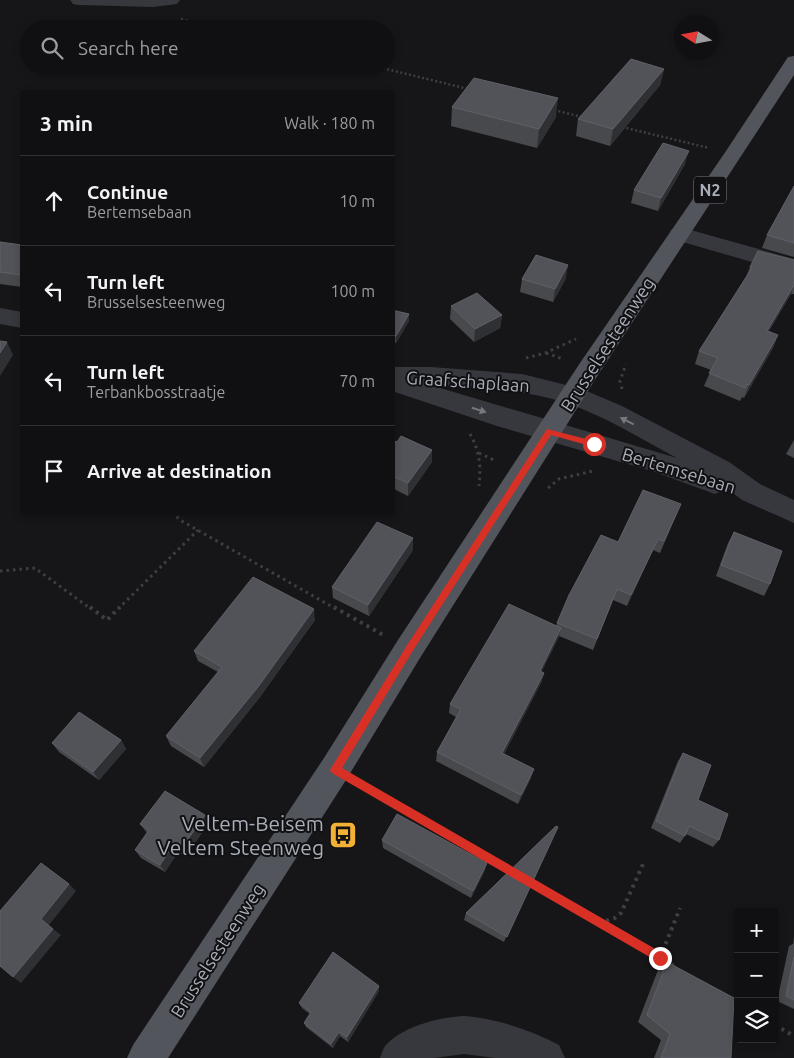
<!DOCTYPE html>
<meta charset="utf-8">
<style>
body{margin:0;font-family:Ubuntu,sans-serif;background:#19191b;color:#f1f3f6}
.controls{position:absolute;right:15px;bottom:15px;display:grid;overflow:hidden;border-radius:5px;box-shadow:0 2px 8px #0003}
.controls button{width:45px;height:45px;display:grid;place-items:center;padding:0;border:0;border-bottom:1px solid #303032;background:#101012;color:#f1f3f6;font:25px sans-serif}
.compass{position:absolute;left:674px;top:15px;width:45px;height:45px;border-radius:50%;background:#101012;box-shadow:0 2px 8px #0003;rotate:281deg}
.stop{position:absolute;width:15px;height:15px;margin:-11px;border:4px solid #d93025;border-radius:50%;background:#fff}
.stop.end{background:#d93025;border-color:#fff;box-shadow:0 1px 5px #0008}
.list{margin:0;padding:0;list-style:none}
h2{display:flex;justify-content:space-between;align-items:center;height:65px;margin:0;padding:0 20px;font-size:21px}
h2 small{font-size:16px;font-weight:400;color:#9c9d9f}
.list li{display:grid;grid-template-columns:32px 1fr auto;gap:15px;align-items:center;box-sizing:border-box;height:90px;padding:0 20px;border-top:1px solid #303032}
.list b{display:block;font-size:19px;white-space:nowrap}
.list p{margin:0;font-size:16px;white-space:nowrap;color:#9c9d9f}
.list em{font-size:16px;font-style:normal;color:#9c9d9f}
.icon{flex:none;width:28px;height:28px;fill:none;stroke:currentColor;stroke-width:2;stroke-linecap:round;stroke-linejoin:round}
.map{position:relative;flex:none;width:794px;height:1058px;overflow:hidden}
.search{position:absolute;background:#101012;box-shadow:0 2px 8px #0003;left:20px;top:20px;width:375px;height:55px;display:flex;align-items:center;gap:12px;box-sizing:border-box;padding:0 18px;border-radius:28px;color:#9c9d9f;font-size:19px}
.panel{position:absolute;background:#101012;box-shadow:0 2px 8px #0003;left:20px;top:90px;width:375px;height:425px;border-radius:5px}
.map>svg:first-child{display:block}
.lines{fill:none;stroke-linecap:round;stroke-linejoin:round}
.path-far2{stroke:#3d3f44;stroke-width:2.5;stroke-dasharray:2 2.5;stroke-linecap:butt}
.path-far1{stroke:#3d3f44;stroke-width:3;stroke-dasharray:2.5 4;stroke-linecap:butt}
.path{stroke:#3d3f44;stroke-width:4;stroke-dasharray:3 4.5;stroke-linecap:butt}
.minor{fill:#37383d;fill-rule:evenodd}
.major{fill:#53555c;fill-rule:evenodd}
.wall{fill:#47494d}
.shaded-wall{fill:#2f3033}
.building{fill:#525359;stroke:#5f6168}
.oneway{fill:#757881}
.route{fill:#d93025}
.labels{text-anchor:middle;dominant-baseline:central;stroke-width:4;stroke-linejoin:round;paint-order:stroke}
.shield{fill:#111113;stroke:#7b7e86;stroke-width:1}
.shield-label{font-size:16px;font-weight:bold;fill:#a8adb8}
.street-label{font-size:18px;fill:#a8adb8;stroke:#111113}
.near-poi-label{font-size:21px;fill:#a8adb8;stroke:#111113;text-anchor:end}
</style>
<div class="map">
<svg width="794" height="1058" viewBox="0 0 794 1058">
<rect width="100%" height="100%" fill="#161618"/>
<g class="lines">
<!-- path-far2 -->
<g class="path-far2">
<polyline points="181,19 221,29"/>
<polyline points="374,66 468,89"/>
<polyline points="554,110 582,117"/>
<polyline points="622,127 709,148"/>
</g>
<!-- path-far1 -->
<g class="path-far1">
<polyline points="546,353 563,359"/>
<polyline points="526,358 545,353 576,339"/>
<polyline points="622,389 620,381 626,364"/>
<path d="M470 434C480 451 481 467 479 486"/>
<polyline points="479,453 496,461"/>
<polyline points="548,488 559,479 593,471"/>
<polyline points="172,512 180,520 336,609"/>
<polyline points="0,571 35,568 91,609"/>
<polyline points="118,609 198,530"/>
</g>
<!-- path -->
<g class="path">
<polyline points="90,607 107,620 120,607"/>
<polyline points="334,607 383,635"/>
<polyline points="362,785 512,872"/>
<polyline points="528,882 674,966"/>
<polyline points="599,923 615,918 621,913 644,862"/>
<polyline points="660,958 680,908"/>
<polyline points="731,999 738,1003"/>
<polyline points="775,1025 794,1036"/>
</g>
<!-- minor -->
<g class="minor">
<polygon points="70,0 180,0 177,4 153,7 79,5 73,4"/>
<polygon points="680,227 794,259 794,274 672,239 669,234 672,229"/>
<polygon points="0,308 22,312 22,328 0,324"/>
<path d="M392 367H431L522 374 582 389 622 406 729 462 760 484 794 500V523L742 500 726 488 724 490 715 494 652 471 497 426 392 391ZM430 385C475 387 523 389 566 403 605 416 641 439 677 458Z"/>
<path d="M464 1016C498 1019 529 1029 559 1045L565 1058H495L464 1054 434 1058H380C382 1054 383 1047 387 1044 404 1026 440 1017 464 1016Z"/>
</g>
<!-- major -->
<polygon class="major" points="794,56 794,75 598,375 420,658 346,780 168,1058 127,1058 133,1045 324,758 398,640 580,363 724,154 788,57"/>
</g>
<!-- wall -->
<g class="wall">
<polygon points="664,69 660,85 610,146 576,136 578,119"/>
<polygon points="452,107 556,117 537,148 451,126"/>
<polygon points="685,164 658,211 631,203 634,190"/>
<polygon points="794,186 794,257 762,248 767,235"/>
<polygon points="0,242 22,245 22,287 0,284"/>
<polygon points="794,260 794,294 791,294 769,331 778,335 773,348 744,398 742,397 740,401 704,386 711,370 695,364 699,351 746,277 750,267"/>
<polygon points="566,278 553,302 520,292 522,279"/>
<polygon points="451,306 502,315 500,328 474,342 450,319"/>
<polygon points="392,310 409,314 409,321 396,343 392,341"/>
<polygon points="392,440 397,442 432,450 432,462 408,496 392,488"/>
<polygon points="794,440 794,458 786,454"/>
<polygon points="681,504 660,553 653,550 627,606 613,600 593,650 559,636 541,672 544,673 541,683 504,754 531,778 518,804 436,761 437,752 456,717 449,713 450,704 556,626 557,623 618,542"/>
<polygon points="734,532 770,584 764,596 716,576 728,543"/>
<polygon points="413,550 369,616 333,598 332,587"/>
<polygon points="315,620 260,697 204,767 171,746 166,736 218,672 198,661 194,651"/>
<polygon points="121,740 126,749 99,780 59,752 52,743"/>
<polygon points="683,753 698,800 719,840 713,847 686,834 680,843 651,828 678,761"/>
<polygon points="205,815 209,823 185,857 178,852 165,872 141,858 135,850 147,833 140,824"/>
<polygon points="556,826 504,942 464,920 466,913"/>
<polygon points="382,840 485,870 471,898 383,848"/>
<polygon points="794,937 794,1009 777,1001 789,946 793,944"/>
<polygon points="667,962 731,1058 654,1058 661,1040 638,1022 658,970"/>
<polygon points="379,991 348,1042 340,1036 333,1048 306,1027 304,1023 310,1014 302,1008 299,1003"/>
</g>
<!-- shaded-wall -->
<g class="shaded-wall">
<polygon points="664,69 660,85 610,146 613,129"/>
<polygon points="558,98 556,117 537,148 539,129"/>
<polygon points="689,151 685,164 658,211 661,198"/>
<polygon points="568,265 566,278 553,302 555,289"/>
<polygon points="794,285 791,294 761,344 767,331"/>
<polygon points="409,314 409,321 396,343 396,336"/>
<polygon points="502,315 500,328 474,342 475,329"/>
<polygon points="778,335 773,348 744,398 749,385"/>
<polygon points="7,342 13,355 0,376 0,353"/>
<polygon points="432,450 432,462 408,496 408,483"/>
<polygon points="413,538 413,550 369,616 368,605"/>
<polygon points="658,539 653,550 627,606 631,595"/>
<polygon points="314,609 315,620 260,697 204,767 200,758"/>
<polygon points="561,628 558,639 537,681 540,671"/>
<polygon points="544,673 541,683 500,762 502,753"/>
<polygon points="121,740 126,749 99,780 93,772"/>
<polygon points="534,769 531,778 518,804 521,795"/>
<polygon points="205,815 209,823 185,857 181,849"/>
<polygon points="173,845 178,852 165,872 160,865"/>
<polygon points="487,863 485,870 471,898 473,891"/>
<polygon points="69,884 76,891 49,925 41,919"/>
<polygon points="53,929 61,935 21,983 13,977"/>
<polygon points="379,986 379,991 348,1042 347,1037"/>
<polygon points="339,1032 340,1036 333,1048 331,1044"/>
</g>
<!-- building -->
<g class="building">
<polygon points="631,59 664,69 613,129 578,119"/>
<polygon points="474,78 558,98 539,129 452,107"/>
<polygon points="663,143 689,151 661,198 634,190"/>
<polygon points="794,186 794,243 767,235"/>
<polygon points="0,242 22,245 21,249 22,250 22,275 0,272"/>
<polygon points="758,251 794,260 794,285 767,331 778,335 749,385 747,384 745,388 709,373 718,358 699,351 752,268 750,267"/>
<polygon points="536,255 568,265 555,289 522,279"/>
<polygon points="477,293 502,315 475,329 451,306"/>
<polygon points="392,310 409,314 396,336 392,335"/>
<polygon points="0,341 7,342 0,353"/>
<polygon points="401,436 432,450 408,483 392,476 392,440 397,442"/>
<polygon points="643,490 681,504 664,541 658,539 631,595 617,589 597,639 557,623 569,595 601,535 618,542"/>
<polygon points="377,522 413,538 368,605 332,587"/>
<polygon points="734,532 782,551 770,584 721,565"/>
<polygon points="253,577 314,609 258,687 200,758 166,736 222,667 194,651"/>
<polygon points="509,604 561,628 540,671 544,673 502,753 534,769 521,795 437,752 461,709 450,704"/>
<polygon points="79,712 121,740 93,772 52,743"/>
<polygon points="683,753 711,765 698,800 728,814 719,840 689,826 685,836 656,821"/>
<polygon points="165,791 205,815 181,849 173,845 160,865 135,850 149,830 140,824"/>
<polygon points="397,814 487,863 473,891 382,840"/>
<polygon points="556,826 558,827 507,937 466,913"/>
<polygon points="41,863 69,884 41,919 53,929 13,977 0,966 0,911"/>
<polygon points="333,952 379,986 347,1037 339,1032 331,1044 304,1023 311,1012 299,1003"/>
<polygon points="794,957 794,1000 786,996"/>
<polygon points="667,962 734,998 731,1058 661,1058 670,1034 647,1015"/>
</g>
<!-- one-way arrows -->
<defs><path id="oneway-solid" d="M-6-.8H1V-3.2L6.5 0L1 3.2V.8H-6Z" transform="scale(1.25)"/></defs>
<g class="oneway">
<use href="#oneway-solid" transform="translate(479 410) rotate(18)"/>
<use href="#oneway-solid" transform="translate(627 421) rotate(-153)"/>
</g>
<!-- route -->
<polygon class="route" points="547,429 594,441 598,444 594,447 551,435 412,652 342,768 664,954 665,958 664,962 660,963 332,773 330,770 406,647"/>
<!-- icons -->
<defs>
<g id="bus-square" transform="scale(1.4375)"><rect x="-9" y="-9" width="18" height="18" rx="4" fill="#f2b134" stroke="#111113"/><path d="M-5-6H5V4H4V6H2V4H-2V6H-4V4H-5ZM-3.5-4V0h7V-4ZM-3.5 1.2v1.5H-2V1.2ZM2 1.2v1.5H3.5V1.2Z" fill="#111"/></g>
</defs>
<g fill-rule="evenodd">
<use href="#bus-square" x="343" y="835"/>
</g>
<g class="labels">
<!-- shield labels -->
<rect class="shield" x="694" y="176.5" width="32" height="27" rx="4"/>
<g class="shield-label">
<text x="710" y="190">N2</text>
</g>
<!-- street labels -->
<g class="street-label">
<text transform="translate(607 344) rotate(-57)">Brusselsesteenweg</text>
<text transform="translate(468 381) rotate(4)">Graafschaplaan</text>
<text transform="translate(679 470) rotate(17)">Bertemsebaan</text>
<text transform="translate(217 950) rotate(-57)">Brusselsesteenweg</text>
</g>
<!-- near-poi labels -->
<g class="near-poi-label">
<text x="324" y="823">Veltem-Beisem<tspan x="324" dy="24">Veltem Steenweg</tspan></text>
</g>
</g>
</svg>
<div class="controls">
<button>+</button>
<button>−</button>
<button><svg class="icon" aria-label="layers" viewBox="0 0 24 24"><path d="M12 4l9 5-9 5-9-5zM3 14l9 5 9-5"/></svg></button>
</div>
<svg class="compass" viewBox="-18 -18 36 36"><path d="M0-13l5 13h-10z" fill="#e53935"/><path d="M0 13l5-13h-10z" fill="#9c9d9f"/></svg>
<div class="stop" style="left:594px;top:444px"></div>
<div class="stop end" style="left:660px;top:958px"></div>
<div class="search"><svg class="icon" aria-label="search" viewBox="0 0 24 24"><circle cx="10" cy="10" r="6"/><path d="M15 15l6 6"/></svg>Search here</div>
<section class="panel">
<h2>3 min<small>Walk · 180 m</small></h2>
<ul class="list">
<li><svg class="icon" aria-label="ahead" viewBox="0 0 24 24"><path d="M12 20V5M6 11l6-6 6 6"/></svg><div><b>Continue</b><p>Bertemsebaan</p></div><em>10 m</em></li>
<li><svg class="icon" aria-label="left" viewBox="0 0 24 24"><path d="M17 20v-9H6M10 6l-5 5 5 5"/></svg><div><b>Turn left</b><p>Brusselsesteenweg</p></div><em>100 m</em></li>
<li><svg class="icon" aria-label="left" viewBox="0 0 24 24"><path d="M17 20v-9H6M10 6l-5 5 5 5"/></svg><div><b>Turn left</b><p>Terbankbosstraatje</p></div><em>70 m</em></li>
<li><svg class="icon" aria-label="arrive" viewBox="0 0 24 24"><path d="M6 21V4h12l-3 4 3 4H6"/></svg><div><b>Arrive at destination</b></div></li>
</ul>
</section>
</div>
